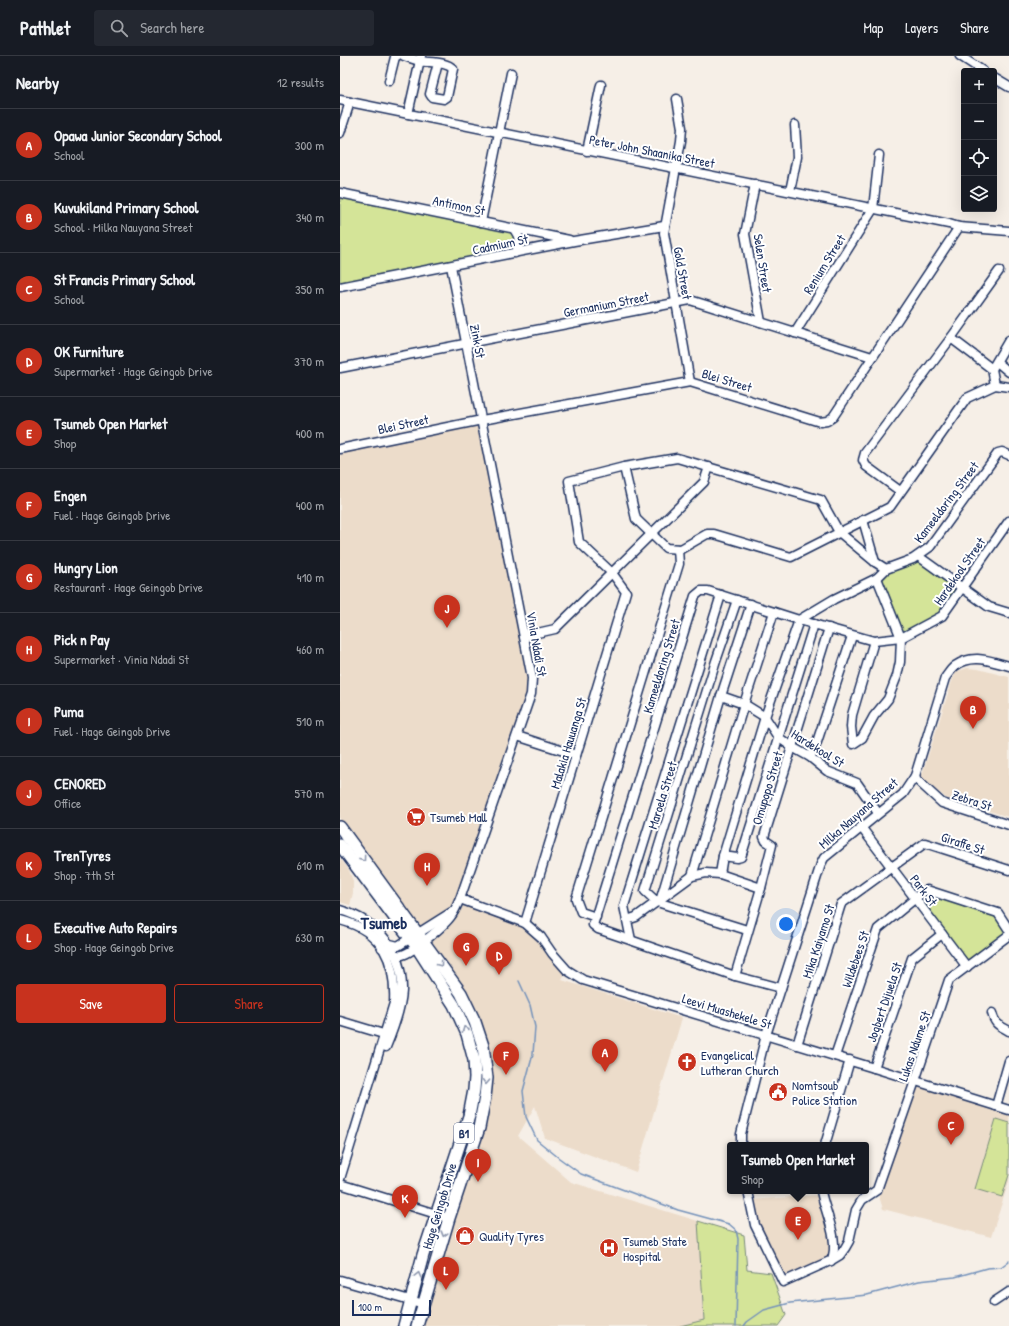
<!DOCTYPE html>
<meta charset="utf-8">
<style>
body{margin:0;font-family:"Patrick Hand",sans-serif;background:#242831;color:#f1f3f6}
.controls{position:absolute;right:12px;top:12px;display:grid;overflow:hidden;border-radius:4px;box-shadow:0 4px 16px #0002}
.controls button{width:36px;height:36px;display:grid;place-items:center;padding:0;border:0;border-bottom:1px solid #363941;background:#171b24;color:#f1f3f6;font:20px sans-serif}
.scale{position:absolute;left:12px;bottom:10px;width:79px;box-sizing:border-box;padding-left:4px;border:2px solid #1b2f5e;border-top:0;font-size:11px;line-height:14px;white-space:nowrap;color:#1b2f5e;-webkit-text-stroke:3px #fff;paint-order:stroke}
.you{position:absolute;left:446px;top:868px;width:14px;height:14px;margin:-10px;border:3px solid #fff;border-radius:50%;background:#1a73e8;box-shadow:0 0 0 6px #1a73e833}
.badge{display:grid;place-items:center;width:26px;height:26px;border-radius:50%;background:#c8321e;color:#fff;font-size:13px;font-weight:700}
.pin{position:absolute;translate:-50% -33px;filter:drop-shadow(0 1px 2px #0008)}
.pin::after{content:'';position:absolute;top:21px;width:14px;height:12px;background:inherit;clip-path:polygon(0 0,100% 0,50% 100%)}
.popup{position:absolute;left:387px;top:1086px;width:142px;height:52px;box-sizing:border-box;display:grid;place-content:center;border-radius:4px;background:#171b24;filter:drop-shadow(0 1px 3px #0005);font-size:13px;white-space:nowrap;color:#9ea1a6}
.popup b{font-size:15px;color:#f1f3f6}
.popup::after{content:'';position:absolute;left:50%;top:100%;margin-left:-8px;border:8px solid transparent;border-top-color:#171b24}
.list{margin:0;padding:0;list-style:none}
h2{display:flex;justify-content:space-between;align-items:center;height:52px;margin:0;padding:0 16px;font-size:17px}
h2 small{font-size:13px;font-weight:400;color:#9ea1a6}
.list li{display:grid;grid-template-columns:26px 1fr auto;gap:12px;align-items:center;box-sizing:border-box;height:72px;padding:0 16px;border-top:1px solid #363941}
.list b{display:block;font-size:15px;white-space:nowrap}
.list p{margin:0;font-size:13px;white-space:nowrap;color:#9ea1a6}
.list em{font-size:13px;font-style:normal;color:#9ea1a6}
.actions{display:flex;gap:8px;padding:12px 16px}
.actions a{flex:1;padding:9px 0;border:1px solid #c8321e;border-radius:4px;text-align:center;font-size:14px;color:#c8321e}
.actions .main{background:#c8321e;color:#fff}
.icon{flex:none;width:22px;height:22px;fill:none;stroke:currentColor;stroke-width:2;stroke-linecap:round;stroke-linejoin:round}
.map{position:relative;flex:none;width:669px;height:1270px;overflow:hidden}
header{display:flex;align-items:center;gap:24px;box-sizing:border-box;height:56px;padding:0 20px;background:#171b24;border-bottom:1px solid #363941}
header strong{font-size:19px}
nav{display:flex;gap:22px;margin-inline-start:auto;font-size:14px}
.search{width:280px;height:36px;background:#242831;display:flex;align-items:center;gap:10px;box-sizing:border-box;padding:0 14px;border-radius:4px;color:#9ea1a6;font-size:15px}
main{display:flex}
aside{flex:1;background:#171b24}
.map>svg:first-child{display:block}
.built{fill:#ecdcca}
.green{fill:#d4e498;stroke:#788a7b}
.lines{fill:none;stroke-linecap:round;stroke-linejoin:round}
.stream{stroke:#7391ba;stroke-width:1.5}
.minor-casing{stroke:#1b2f5e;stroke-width:11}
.highway-casing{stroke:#1b2f5e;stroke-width:14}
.minor{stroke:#fff;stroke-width:8}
.highway{stroke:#fff;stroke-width:11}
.oneway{stroke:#8d97ae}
.labels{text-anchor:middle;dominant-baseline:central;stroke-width:4;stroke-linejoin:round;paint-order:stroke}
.shield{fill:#fff;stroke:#5f6d8e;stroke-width:1}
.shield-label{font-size:12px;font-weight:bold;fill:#1b2f5e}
.street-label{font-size:13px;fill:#1b2f5e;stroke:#fff}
.poi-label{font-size:13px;fill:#1b2f5e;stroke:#fff;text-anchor:start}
.district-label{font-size:17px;font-weight:bold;fill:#1b2f5e;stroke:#fff}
</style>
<header>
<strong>Pathlet</strong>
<div class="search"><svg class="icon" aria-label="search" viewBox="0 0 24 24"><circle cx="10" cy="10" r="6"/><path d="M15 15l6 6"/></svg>Search here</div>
<nav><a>Map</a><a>Layers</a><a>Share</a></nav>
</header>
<main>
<aside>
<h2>Nearby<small>12 results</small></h2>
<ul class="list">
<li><span class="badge">A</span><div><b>Opawa Junior Secondary School</b><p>School</p></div><em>300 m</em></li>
<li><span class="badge">B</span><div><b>Kuvukiland Primary School</b><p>School · Milka Nauyana Street</p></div><em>340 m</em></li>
<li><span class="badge">C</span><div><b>St Francis Primary School</b><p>School</p></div><em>350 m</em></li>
<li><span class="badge">D</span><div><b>OK Furniture</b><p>Supermarket · Hage Geingob Drive</p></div><em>370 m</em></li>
<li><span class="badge">E</span><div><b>Tsumeb Open Market</b><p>Shop</p></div><em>400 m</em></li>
<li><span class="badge">F</span><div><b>Engen</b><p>Fuel · Hage Geingob Drive</p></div><em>400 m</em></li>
<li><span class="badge">G</span><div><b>Hungry Lion</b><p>Restaurant · Hage Geingob Drive</p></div><em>410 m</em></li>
<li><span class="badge">H</span><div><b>Pick n Pay</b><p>Supermarket · Vinia Ndadi St</p></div><em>460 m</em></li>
<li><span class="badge">I</span><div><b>Puma</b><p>Fuel · Hage Geingob Drive</p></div><em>510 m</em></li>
<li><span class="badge">J</span><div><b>CENORED</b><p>Office</p></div><em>570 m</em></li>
<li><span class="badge">K</span><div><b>TrenTyres</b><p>Shop · 7th St</p></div><em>610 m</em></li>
<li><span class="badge">L</span><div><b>Executive Auto Repairs</b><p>Shop · Hage Geingob Drive</p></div><em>630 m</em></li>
</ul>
<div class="actions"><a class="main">Save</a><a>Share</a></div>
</aside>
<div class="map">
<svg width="669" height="1270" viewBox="0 0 669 1270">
<rect width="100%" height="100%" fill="#f6efe7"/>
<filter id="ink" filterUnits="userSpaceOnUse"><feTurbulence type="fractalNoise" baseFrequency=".025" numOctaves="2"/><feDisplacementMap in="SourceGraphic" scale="8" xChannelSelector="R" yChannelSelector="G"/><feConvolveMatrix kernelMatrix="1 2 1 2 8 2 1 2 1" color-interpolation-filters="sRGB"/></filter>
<g filter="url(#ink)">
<!-- built -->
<g class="built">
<polygon points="142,364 192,622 191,638 120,843 185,867 226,915 222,924 342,962 296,1116 205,1082 195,1050 178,1080 231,1126 358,1165 364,1264 340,1270 77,1270 145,1041 135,966 83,885 114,855 77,877 0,771 0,393"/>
<polygon points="627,612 638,613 669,621 669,761 606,742 581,722 612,625 616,616"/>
<polygon points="0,802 9,814 13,825 13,837 10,849 0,846"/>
<polygon points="575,1025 669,1054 669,1125 651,1181 543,1153 537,1134"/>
<polygon points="482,1139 493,1201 443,1226 428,1194 409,1144"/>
</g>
<!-- green -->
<g class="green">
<polygon points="0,137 174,173 178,193 0,231"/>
<polygon points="578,505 615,534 599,557 559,578 538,525 547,515"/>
<polygon points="585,834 658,857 669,874 627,911 575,842"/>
<polygon points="656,1063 669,1067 669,1119 662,1141 635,1133"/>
<polygon points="358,1165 404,1179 407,1214 431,1217 446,1259 438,1270 340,1270 364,1264"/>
</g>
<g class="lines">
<!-- stream -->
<g class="stream">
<polyline points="179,925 190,949 195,971 193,998 183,1035 186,1061 197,1084 219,1102 241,1118 338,1154 389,1168 396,1174 398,1183 396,1270"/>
<polyline points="404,1270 407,1266 424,1254 450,1247 527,1239 579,1225 615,1221 647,1212 661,1211 669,1205"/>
</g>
<!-- minor casing -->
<g class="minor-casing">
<g id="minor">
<path d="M64 0C69 2 74 3 80 5 89 7 106 5 113 13L107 41 104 43 92 41 90 38 98 7"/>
<polyline points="620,0 643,15"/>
<polyline points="654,22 669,31"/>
<polyline points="49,25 55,1 57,0"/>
<polyline points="337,43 342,72 341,85 324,177 350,326"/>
<polyline points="0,44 609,168 619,171 669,175"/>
<polyline points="68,58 81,0"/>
<polyline points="0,77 10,46"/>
<polyline points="247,95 261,29"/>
<polyline points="415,128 405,178 421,266"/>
<polyline points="450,135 457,101 455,69"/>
<polyline points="0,137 229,184"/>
<polyline points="141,166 171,17"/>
<path d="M174 173C180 181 181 189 175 197"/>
<polyline points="0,231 234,185 324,170"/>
<polyline points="455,277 533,153 539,99"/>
<polyline points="611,282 652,313 655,329"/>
<polyline points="657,306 669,316"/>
<polyline points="0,312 350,244 532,301"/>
<polyline points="652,313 669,284"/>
<polyline points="0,393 142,364 350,326 480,366 487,365 493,361 619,171"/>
<polyline points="284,411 296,463 326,492 341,493 367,478 374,478 451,501 550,451 627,342 655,329 669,331"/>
<polyline points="560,435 526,410 523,404 525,397 611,282 659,215"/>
<polyline points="523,464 535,506"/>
<polyline points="578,500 649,551 669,557"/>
<polyline points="397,544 376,605 305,835 317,846 407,874"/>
<polyline points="184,580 215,573 220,568 364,426 369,411"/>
<polyline points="534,585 512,659 511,671 513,688 522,682 534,660 548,643 557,620 560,606 561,582 537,522"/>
<polyline points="381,640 404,648 425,661 438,681 452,691 470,701 487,715 517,727 538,757"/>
<polyline points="177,680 236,699"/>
<polyline points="470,701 475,692 512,580"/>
<polyline points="575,720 577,724 602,747 669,769"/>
<polyline points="521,771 627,911"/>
<polyline points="383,800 397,802 401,801 474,568"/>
<polyline points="380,818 383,800 425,661 459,564 534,585 561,582 602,560 669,465"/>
<polyline points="352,820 404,648 434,556"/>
<polyline points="321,842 381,640 411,548"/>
<polyline points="120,843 185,867 201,881 212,897 227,914 243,924 534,1012 669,1054"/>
<path d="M0 854C38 865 63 895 62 935 61 953 53 974 46 991"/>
<polyline points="256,861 241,856 236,843 339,508 338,493"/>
<path d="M0 864C43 875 56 905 54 947L0 1123"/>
<polyline points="287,864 296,861 352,820 366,817 380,818 421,832"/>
<polyline points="185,867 286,536 272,517 239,486 229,425 284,411 337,402 481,444 499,476 535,506 546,513"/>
<polyline points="291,884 284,850 381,539"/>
<polyline points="50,888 58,890 112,856"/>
<path d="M42 892C48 896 54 900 62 899 72 897 105 869 111 860 115 855 117 849 120 843L191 638 192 622 111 210"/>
<polyline points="395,920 421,832 432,789 426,785 424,781 489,572"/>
<polyline points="441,932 395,920 258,873 253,869 355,540 361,535 368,535 459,564 494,543 537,522 546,513 573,503 590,491 658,397 662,396 669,399"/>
<path d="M652 957C655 969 659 969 669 975"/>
<polyline points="0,965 50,980"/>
<polyline points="457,989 501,848 585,787 669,814"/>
<polyline points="495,1000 538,873 583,836 587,834 658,857 669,874"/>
<polyline points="534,1012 572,902 602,878"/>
<polyline points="656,1050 669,1005"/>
<path d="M401 1089V1078L426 979 481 808 484 802 563 738 575 720 605 622C608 618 611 613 615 610 633 597 650 605 669 610"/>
<polyline points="485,1089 510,1004"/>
<polyline points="0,1128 109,1162"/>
<polyline points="408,1135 415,1169 443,1226 490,1205 500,1199 505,1192 509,1185 516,1154 522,1144 537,1134 575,1025 609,924 669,879"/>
<path d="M481 1135C484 1154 501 1186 491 1205"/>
<polyline points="0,1224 84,1248"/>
<polyline points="654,1246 669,1236"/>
</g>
</g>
<!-- highway casing -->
<g class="highway-casing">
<g id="highway">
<polyline points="0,771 121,937 135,966 143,990 147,1022 145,1041 139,1072 109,1162 77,1270"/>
<polyline points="0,789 76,890 114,949 127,978 134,1004 135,1021 134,1034 129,1060 83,1199 64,1270"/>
</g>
</g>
<!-- minor -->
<use href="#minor" class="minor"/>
<!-- highway -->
<use href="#highway" class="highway"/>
</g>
<!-- one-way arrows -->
<defs><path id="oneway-chevron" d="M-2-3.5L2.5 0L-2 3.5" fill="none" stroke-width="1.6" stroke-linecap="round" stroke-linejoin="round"/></defs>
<g class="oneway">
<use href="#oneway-chevron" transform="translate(23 803) rotate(54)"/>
<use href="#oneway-chevron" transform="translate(100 908) rotate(54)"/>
<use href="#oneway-chevron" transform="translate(125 973) rotate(-111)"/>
<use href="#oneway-chevron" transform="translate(146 1026) rotate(93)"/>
<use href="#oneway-chevron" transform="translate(104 1178) rotate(106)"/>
<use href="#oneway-chevron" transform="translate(78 1219) rotate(-76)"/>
</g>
</g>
<!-- icons -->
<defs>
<g id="supermarket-disc" transform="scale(1)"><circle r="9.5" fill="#c8321e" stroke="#fff"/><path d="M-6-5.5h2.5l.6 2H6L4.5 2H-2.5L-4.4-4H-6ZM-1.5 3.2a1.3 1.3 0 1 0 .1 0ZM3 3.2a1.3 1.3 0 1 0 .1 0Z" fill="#fff"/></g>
<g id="church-disc" transform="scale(1)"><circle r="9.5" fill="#c8321e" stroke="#fff"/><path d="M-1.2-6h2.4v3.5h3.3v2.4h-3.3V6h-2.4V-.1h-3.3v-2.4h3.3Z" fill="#fff"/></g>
<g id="civic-disc" transform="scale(1)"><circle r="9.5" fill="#c8321e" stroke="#fff"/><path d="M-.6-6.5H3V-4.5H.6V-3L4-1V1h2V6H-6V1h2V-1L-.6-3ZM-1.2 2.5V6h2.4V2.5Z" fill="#fff"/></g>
<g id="shop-disc" transform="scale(1)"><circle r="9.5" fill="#c8321e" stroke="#fff"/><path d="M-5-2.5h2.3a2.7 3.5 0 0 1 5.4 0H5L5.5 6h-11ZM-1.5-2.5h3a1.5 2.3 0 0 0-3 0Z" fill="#fff"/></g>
<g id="hospital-disc" transform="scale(1)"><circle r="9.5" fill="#c8321e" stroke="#fff"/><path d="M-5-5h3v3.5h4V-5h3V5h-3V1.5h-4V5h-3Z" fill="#fff"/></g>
</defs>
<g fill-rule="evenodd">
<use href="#supermarket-disc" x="76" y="761"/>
<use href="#church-disc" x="347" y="1006"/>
<use href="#civic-disc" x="438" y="1036"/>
<use href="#shop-disc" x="125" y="1180"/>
<use href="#hospital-disc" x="269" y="1192"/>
</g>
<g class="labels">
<!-- shield labels -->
<rect class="shield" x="114" y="1067" width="20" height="20" rx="3"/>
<g class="shield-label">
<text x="124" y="1077">B1</text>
</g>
<!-- street labels -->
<g class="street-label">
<text transform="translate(312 95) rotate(11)">Peter John Shaanika Street</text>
<text transform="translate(119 149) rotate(12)">Antimon St</text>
<text transform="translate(160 188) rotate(-12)">Cadmium St</text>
<text transform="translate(423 207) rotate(81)">Selen Street</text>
<text transform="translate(484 208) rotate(-58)">Renium Street</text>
<text transform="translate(343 217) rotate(80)">Gold Street</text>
<text transform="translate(266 248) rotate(-11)">Germanium Street</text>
<text transform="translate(138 285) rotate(79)">Zink St</text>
<text transform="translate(387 324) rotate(17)">Blei Street</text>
<text transform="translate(63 368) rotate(-12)">Blei Street</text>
<text transform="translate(606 446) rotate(-53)">Kameeldoring Street</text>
<text transform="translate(619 515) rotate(-55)">Hardekool Street</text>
<text transform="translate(197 588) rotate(80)">Vinia Ndadi St</text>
<text transform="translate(321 610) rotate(-73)">Kameeldoring Street</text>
<text transform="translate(228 687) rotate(-73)">Malakia Hauuanga St</text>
<text transform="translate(478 692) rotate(32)">Hardekool St</text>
<text transform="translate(427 732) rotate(-73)">Omupopo Street</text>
<text transform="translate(322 739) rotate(-73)">Maroela Street</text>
<text transform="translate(632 744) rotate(18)">Zebra St</text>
<text transform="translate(518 757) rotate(-41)">Milka Nauyana Street</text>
<text transform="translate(623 787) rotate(18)">Giraffe St</text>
<text transform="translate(584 834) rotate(53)">Park St</text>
<text transform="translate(478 885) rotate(-72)">Mika Kaiyamo St</text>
<text transform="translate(515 903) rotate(-71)">Wildebees St</text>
<text transform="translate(544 946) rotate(-71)">Jogbert Dijuela St</text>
<text transform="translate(387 955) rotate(17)">Leevi Muashekele St</text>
<text transform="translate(574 990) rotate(-71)">Lukas Ndume St</text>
<text transform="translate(99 1150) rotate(-73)">Hage Geingob Drive</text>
</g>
<!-- poi labels -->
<g class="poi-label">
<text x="90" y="761">Tsumeb Mall</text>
<text x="361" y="999">Evangelical<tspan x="361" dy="15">Lutheran Church</tspan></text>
<text x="452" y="1029">Nomtsoub<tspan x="452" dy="15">Police Station</tspan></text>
<text x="139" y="1180">Quality Tyres</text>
<text x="283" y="1185">Tsumeb State<tspan x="283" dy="15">Hospital</tspan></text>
</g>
<!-- district labels -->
<g class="district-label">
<text x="44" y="866">Tsumeb</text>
</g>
</g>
</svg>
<div class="controls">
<button>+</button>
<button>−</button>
<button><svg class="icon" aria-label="locate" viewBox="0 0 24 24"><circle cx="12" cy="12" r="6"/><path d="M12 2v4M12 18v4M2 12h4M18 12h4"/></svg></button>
<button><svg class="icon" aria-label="layers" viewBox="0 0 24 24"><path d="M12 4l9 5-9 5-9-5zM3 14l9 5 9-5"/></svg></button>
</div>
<div class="scale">100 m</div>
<div class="you"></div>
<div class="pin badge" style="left:265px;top:1016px">A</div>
<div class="pin badge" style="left:633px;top:673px">B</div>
<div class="pin badge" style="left:611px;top:1089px">C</div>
<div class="pin badge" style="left:159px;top:919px">D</div>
<div class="pin badge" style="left:458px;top:1184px">E</div>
<div class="popup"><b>Tsumeb Open Market</b>Shop</div>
<div class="pin badge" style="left:166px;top:1019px">F</div>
<div class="pin badge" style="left:126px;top:910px">G</div>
<div class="pin badge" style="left:87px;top:830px">H</div>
<div class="pin badge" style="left:138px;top:1126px">I</div>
<div class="pin badge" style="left:107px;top:572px">J</div>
<div class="pin badge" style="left:65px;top:1162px">K</div>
<div class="pin badge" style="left:106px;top:1234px">L</div>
</div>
</main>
